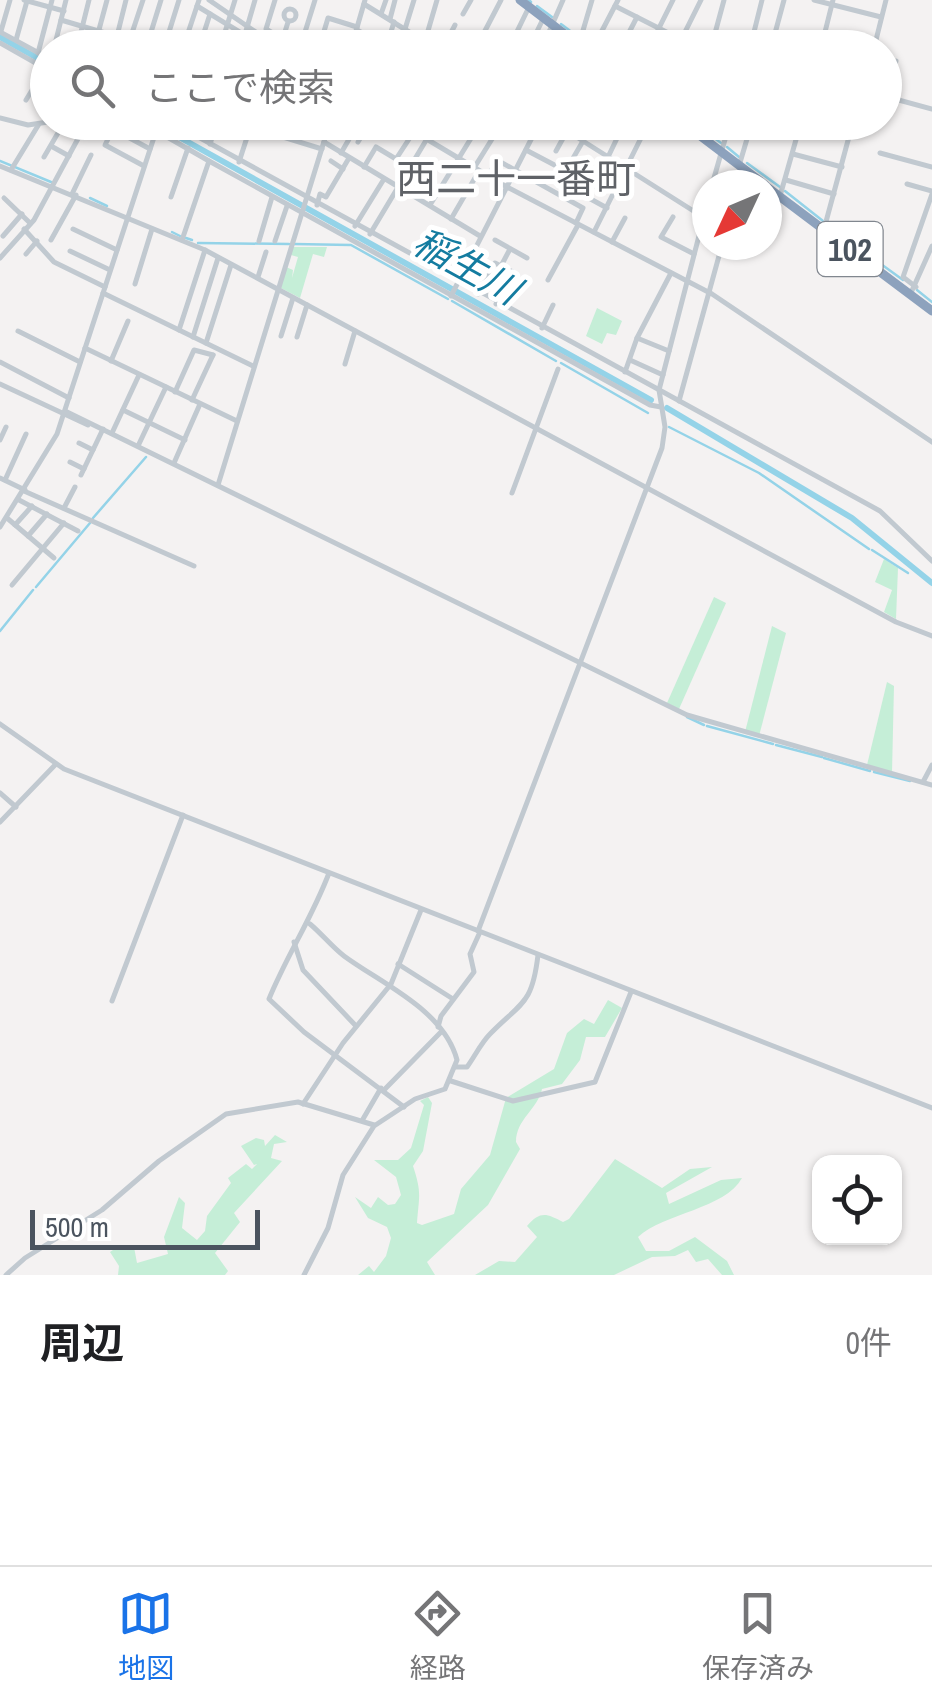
<!DOCTYPE html>
<html lang="ja">
<meta charset="utf-8">
<style>
body{margin:0;font-family:"Archivo Narrow","Noto Sans JP",sans-serif;background:#f6f6f6;color:#202124}
.controls{position:absolute;right:30px;bottom:30px;display:grid;overflow:hidden;border-radius:20px;box-shadow:0 2px 8px #0004}
.controls button{width:90px;height:90px;display:grid;place-items:center;padding:0;border:0;border-bottom:2px solid #e0e0e0;background:#fff;color:#202124;font:50px sans-serif}
.compass{position:absolute;left:692px;top:170px;width:90px;height:90px;border-radius:50%;background:#fff;box-shadow:0 2px 8px #0004;rotate:226deg}
.scale{position:absolute;left:30px;bottom:25px;width:230px;box-sizing:border-box;padding-left:10px;border:5px solid #4b545f;border-top:0;font-size:28px;line-height:35px;white-space:nowrap;color:#4b545f;-webkit-text-stroke:8px #fff;paint-order:stroke}
.list{margin:0;padding:0;list-style:none}
h2{display:flex;justify-content:space-between;align-items:center;height:130px;margin:0;padding:0 40px;font-size:42px}
h2 small{font-size:32px;font-weight:400;color:#757577}
.icon{flex:none;width:55px;height:55px;fill:none;stroke:currentColor;stroke-width:2;stroke-linecap:round;stroke-linejoin:round}
.map{position:relative;flex:none;width:932px;height:1275px;overflow:hidden}
.search{position:absolute;background:#fff;box-shadow:0 2px 8px #0004;left:30px;right:30px;top:30px;height:110px;display:flex;align-items:center;gap:25px;box-sizing:border-box;padding:0 35px;border-radius:55px;color:#757577;font-size:38px}
.sheet{height:290px;background:#fff}
nav{display:flex;justify-content:space-around;align-items:center;box-sizing:border-box;height:140px;border-top:2px solid #e0e0e0;background:#fff;font-size:28px;color:#757577}
nav a{display:grid;justify-items:center;gap:5px}
nav .on{color:#1a73e8}
.map>svg:first-child{display:block}
.green{fill:#c5eed7}
.lines{fill:none;stroke-linecap:round;stroke-linejoin:round}
.stream{stroke:#94d3e8;stroke-width:2.5}
.river{stroke:#94d3e8;stroke-width:6}
.minor{stroke:#c1c9d0;stroke-width:5}
.highway{stroke:#8da2bd;stroke-width:9}
.labels{text-anchor:middle;dominant-baseline:central;stroke-width:10;stroke-linejoin:round;paint-order:stroke}
.shield{fill:#fff;stroke:#81878f;stroke-width:2.5}
.shield-label{font-size:32px;font-weight:bold;fill:#4b545f}
.water-label{font-size:38px;font-style:italic;fill:#147ca0;stroke:#fff}
.quarter-label{font-size:40px;fill:#5f6267;stroke:#fff}
</style>
<div class="map">
<svg width="932" height="1275" viewBox="0 0 932 1275">
<rect width="100%" height="100%" fill="#f4f2f2"/>
<!-- green -->
<g class="green">
<polygon points="292,247 327,247 324,257 313,254 300,298 281,288 286,267 293,270 292,278 298,257 291,255"/>
<polygon points="597,308 622,321 616,335 607,333 602,344 586,336"/>
<polygon points="884,559 898,568 896,619 884,612 892,590 875,582"/>
<polygon points="714,597 726,603 679,709 667,703"/>
<polygon points="772,626 786,633 759,736 745,732"/>
<polygon points="887,682 894,686 892,773 867,765"/>
<path d="M608 1000 622 1008 605 1037H586L580 1060 562 1084 542 1089C538 1109 516 1119 516 1142L520 1149 488 1205 427 1262 435 1275H358L369 1266 374 1272 386 1256 391 1238 387 1227 368 1218 355 1197 371 1208 378 1197 388 1205 395 1204 401 1195 396 1177 374 1160H398L411 1148 424 1105 420 1101 428 1097 432 1103 423 1151 413 1166C422 1193 419 1196 417 1223L422 1225 454 1214 461 1189 490 1155 506 1098 554 1069 567 1033 584 1019 594 1024Z"/>
<polygon points="275,1135 287,1142 274,1144 271,1158 282,1161 234,1213 240,1222 215,1253 228,1271 225,1275 118,1275 119,1266 110,1252 119,1246 124,1250 134,1247 137,1263 168,1254 164,1237 179,1197 185,1203 182,1228 197,1240 205,1231 207,1216 231,1183 228,1178 246,1164 252,1169 257,1164 254,1165 241,1146 256,1138 264,1140 265,1146"/>
<path d="M615 1159 662 1188 690 1169 712 1167 666 1193 669 1204 721 1180 742 1178C725 1209 664 1213 638 1237L646 1251H669L695 1237 727 1261 734 1275H722L708 1259 696 1262 688 1250 675 1256 652 1257 614 1275H475L499 1261 515 1262 537 1237 527 1226C540 1211 546 1213 563 1222L569 1219Z"/>
</g>
<g class="lines">
<!-- stream -->
<g class="stream">
<polyline points="529,0 531,2"/>
<polyline points="537,6 552,17"/>
<polyline points="561,24 577,36"/>
<polyline points="693,122 721,143"/>
<polyline points="727,147 739,157"/>
<polyline points="0,161 51,182"/>
<polyline points="747,163 780,187"/>
<polyline points="785,191 823,221"/>
<polyline points="90,198 107,206"/>
<polyline points="172,232 180,236"/>
<polyline points="186,238 192,240"/>
<polyline points="846,238 858,247"/>
<polyline points="198,243 289,244"/>
<polyline points="294,244 351,245 448,299"/>
<polyline points="863,251 903,280"/>
<polyline points="917,290 932,302"/>
<polyline points="452,301 556,361"/>
<polyline points="561,363 648,413"/>
<polyline points="669,427 759,473 869,549"/>
<polyline points="93,518 146,457"/>
<polyline points="872,550 908,573"/>
<polyline points="36,587 90,523"/>
<polyline points="0,631 33,590"/>
<polyline points="687,717 704,725"/>
<polyline points="707,726 773,744"/>
<polyline points="776,745 822,757"/>
<polyline points="824,758 870,771"/>
<polyline points="874,772 910,781"/>
</g>
<!-- river -->
<g class="river">
<polyline points="0,37 48,64"/>
<polyline points="152,122 651,400"/>
<polyline points="667,408 852,518 932,583"/>
</g>
<!-- minor -->
<g class="minor">
<polyline points="24,0 64,11"/>
<polyline points="209,0 279,48"/>
<polyline points="275,0 266,29 297,48"/>
<polyline points="814,0 881,17"/>
<polyline points="364,4 435,48"/>
<polyline points="197,6 266,48"/>
<polyline points="615,6 698,48"/>
<circle cx="290" cy="15" r="6"/>
<polyline points="381,14 386,0"/>
<polyline points="463,14 471,0"/>
<polyline points="390,19 395,0"/>
<polyline points="61,20 156,48"/>
<polyline points="405,29 414,0"/>
<polyline points="357,30 366,35 363,48"/>
<polyline points="1,31 10,0"/>
<polyline points="0,32 48,58"/>
<polyline points="16,40 27,1"/>
<polyline points="425,41 437,0"/>
<polyline points="0,43 48,70"/>
<polyline points="579,44 592,0"/>
<polyline points="147,45 161,0"/>
<polyline points="54,48 66,0"/>
<polyline points="77,48 89,0"/>
<polyline points="94,48 107,0"/>
<polyline points="114,48 126,0"/>
<polyline points="127,48 143,0"/>
<polyline points="164,48 179,0"/>
<polyline points="183,48 199,0"/>
<polyline points="199,48 210,14"/>
<polyline points="220,48 235,0"/>
<polyline points="241,48 255,0"/>
<polyline points="280,48 288,22"/>
<polyline points="300,48 315,0"/>
<polyline points="319,48 328,18 357,27"/>
<polyline points="351,48 365,0"/>
<polyline points="386,48 394,22"/>
<polyline points="443,48 455,25"/>
<polyline points="476,48 501,0"/>
<polyline points="509,48 529,7"/>
<polyline points="529,48 543,19"/>
<polyline points="542,48 563,0"/>
<polyline points="550,48 559,29"/>
<polyline points="593,48 618,0"/>
<polyline points="621,48 637,17"/>
<polyline points="649,48 673,0"/>
<polyline points="677,48 701,0"/>
<polyline points="711,48 724,0"/>
<polyline points="750,48 762,0"/>
<polyline points="771,48 784,0"/>
<polyline points="821,48 833,0"/>
<polyline points="874,48 886,0"/>
<polyline points="38,53 52,0"/>
<polyline points="884,96 932,109"/>
<polyline points="887,97 896,61"/>
<polyline points="26,100 45,69"/>
<polyline points="0,118 28,125 48,122"/>
<polyline points="141,122 209,161 182,240"/>
<polyline points="171,122 880,511 932,561"/>
<polyline points="319,122 329,126"/>
<polyline points="398,122 507,187 712,294 932,442"/>
<polyline points="553,122 703,217"/>
<polyline points="250,127 322,149"/>
<polyline points="192,134 196,122"/>
<polyline points="387,135 395,122"/>
<polyline points="324,142 480,236"/>
<polyline points="358,142 370,122"/>
<polyline points="210,144 217,122"/>
<polyline points="51,146 69,156"/>
<polyline points="526,150 600,189"/>
<polyline points="556,151 567,131"/>
<polyline points="341,153 359,122"/>
<polyline points="880,153 932,167"/>
<polyline points="793,154 842,167"/>
<polyline points="44,157 62,126 73,129"/>
<polyline points="608,157 621,130"/>
<polyline points="572,160 583,141"/>
<polyline points="209,161 650,405 661,407"/>
<polyline points="331,161 343,169"/>
<polyline points="239,162 252,122"/>
<polyline points="0,166 205,250 896,622 932,636"/>
<polyline points="144,166 105,145 113,129 150,149"/>
<polyline points="739,166 752,122"/>
<polyline points="364,167 376,147 396,159 413,133"/>
<polyline points="474,168 497,131"/>
<polyline points="11,170 39,124"/>
<polyline points="545,174 607,208"/>
<polyline points="488,176 497,160 583,208 576,223"/>
<polyline points="786,180 834,194"/>
<polyline points="907,184 932,191"/>
<polyline points="712,185 730,122"/>
<polyline points="737,185 742,168"/>
<polyline points="72,194 91,155"/>
<polyline points="780,196 801,122"/>
<polyline points="171,197 188,148"/>
<polyline points="4,198 30,223"/>
<polyline points="317,205 320,194 326,197 349,158"/>
<polyline points="430,205 481,122"/>
<polyline points="673,217 661,237 694,254"/>
<polyline points="451,219 479,171"/>
<polyline points="355,226 384,179"/>
<polyline points="24,229 54,262 105,287"/>
<polyline points="73,229 117,250"/>
<polyline points="824,229 853,122"/>
<polyline points="594,232 649,122"/>
<polyline points="370,234 437,122"/>
<polyline points="3,236 22,214"/>
<polyline points="51,240 76,195"/>
<polyline points="495,240 527,258"/>
<polyline points="259,241 272,197"/>
<polyline points="275,241 287,206"/>
<polyline points="612,242 625,218"/>
<polyline points="70,251 110,270"/>
<polyline points="26,254 37,241"/>
<polyline points="0,258 34,220 87,122"/>
<polyline points="501,266 510,249"/>
<polyline points="258,277 266,252"/>
<polyline points="548,280 578,225"/>
<polyline points="135,284 152,229"/>
<polyline points="916,287 903,277 932,194"/>
<polyline points="103,293 253,366"/>
<polyline points="478,294 495,263 513,272 496,304"/>
<polyline points="910,295 932,246"/>
<polyline points="451,296 540,122"/>
<polyline points="542,328 553,305"/>
<polyline points="179,330 205,250"/>
<polyline points="18,331 80,362"/>
<polyline points="281,336 293,298"/>
<polyline points="193,337 218,258"/>
<polyline points="297,337 307,305"/>
<polyline points="637,338 669,351"/>
<polyline points="206,343 231,265"/>
<polyline points="85,348 237,421"/>
<polyline points="630,360 663,375"/>
<polyline points="111,361 128,321"/>
<polyline points="0,362 69,398"/>
<polyline points="345,364 355,331"/>
<polyline points="625,372 637,338 671,273"/>
<polyline points="0,384 88,425"/>
<polyline points="175,392 194,350 213,355"/>
<polyline points="192,400 213,355"/>
<polyline points="679,401 722,245"/>
<polyline points="123,410 185,440"/>
<polyline points="65,411 687,715 932,785"/>
<polyline points="112,433 139,375"/>
<polyline points="0,440 6,427"/>
<polyline points="79,443 93,450"/>
<polyline points="138,446 166,387"/>
<polyline points="70,462 84,469"/>
<polyline points="174,463 200,404"/>
<polyline points="81,475 103,429"/>
<polyline points="0,478 25,490"/>
<polyline points="5,480 26,434"/>
<polyline points="218,485 330,122"/>
<polyline points="24,491 194,566"/>
<polyline points="512,493 558,369"/>
<polyline points="19,500 78,531"/>
<polyline points="64,508 75,487"/>
<polyline points="7,518 54,558"/>
<polyline points="15,525 32,506"/>
<polyline points="0,527 57,434 159,122"/>
<polyline points="28,536 47,514"/>
<polyline points="12,585 64,523"/>
<polyline points="0,724 64,769 932,1108"/>
<polyline points="923,782 932,765"/>
<polyline points="0,793 16,807"/>
<polyline points="0,822 55,765"/>
<path d="M329 873C312 918 287 955 269 999L304 1032 404 1107"/>
<polyline points="478,931 662,448 665,427 659,390 707,205"/>
<polyline points="294,942 303,970 356,1026"/>
<polyline points="398,964 453,999"/>
<polyline points="112,1001 183,815"/>
<polyline points="438,1027 441,1016 474,972 470,954 480,932"/>
<path d="M455 1067H467C475 1056 481 1043 490 1034 521 1002 532 1006 538 955"/>
<polyline points="451,1081 513,1101 595,1082 631,992"/>
<polyline points="384,1090 441,1032"/>
<polyline points="303,1104 343,1043 391,984 421,910"/>
<polyline points="363,1119 381,1088"/>
<polyline points="6,1275 25,1258 102,1210 159,1161 226,1114 298,1102 374,1125"/>
<path d="M304 1275 328 1228 343 1175 374 1126 415 1099 445 1089 457 1060C444 1010 382 984 344 956 332 947 322 934 310 924"/>
</g>
<!-- highway -->
<g class="highway">
<polyline points="520,0 583,48"/>
<polyline points="682,122 765,185"/>
<polyline points="767,187 932,311"/>
</g>
</g>
<g class="labels">
<!-- shield labels -->
<rect class="shield" x="817.5" y="222" width="65" height="54" rx="8"/>
<g class="shield-label">
<text x="850" y="249">102</text>
</g>
<!-- water labels -->
<g class="water-label">
<text transform="translate(467 266) rotate(29)">稲生川</text>
</g>
<!-- quarter labels -->
<g class="quarter-label">
<text x="516" y="178">西二十一番町</text>
</g>
</g>
</svg>
<div class="controls">
<button><svg class="icon" aria-label="locate" viewBox="0 0 24 24"><circle cx="12" cy="12" r="6"/><path d="M12 2v4M12 18v4M2 12h4M18 12h4"/></svg></button>
</div>
<svg class="compass" viewBox="-18 -18 36 36"><path d="M0-13l5 13h-10z" fill="#e53935"/><path d="M0 13l5-13h-10z" fill="#757577"/></svg>
<div class="scale">500 m</div>
<div class="search"><svg class="icon" aria-label="search" viewBox="0 0 24 24"><circle cx="10" cy="10" r="6"/><path d="M15 15l6 6"/></svg>ここで検索</div>
</div>
<section class="sheet">
<h2>周辺<small>0件</small></h2>
<ul class="list">
</ul>
</section>
<nav>
<a class="on"><svg class="icon" aria-label="map" viewBox="0 0 24 24"><path d="M3 6l6-2 6 2 6-2v14l-6 2-6-2-6 2zM9 4v14M15 6v14"/></svg>地図</a>
<a><svg class="icon" aria-label="directions" viewBox="0 0 24 24"><path d="M12 3l9 9-9 9-9-9zM9 14v-3h6M13 9l2 2-2 2"/></svg>経路</a>
<a><svg class="icon" aria-label="saved" viewBox="0 0 24 24"><path d="M7 4h10v16l-5-4-5 4z"/></svg>保存済み</a>
</nav>
